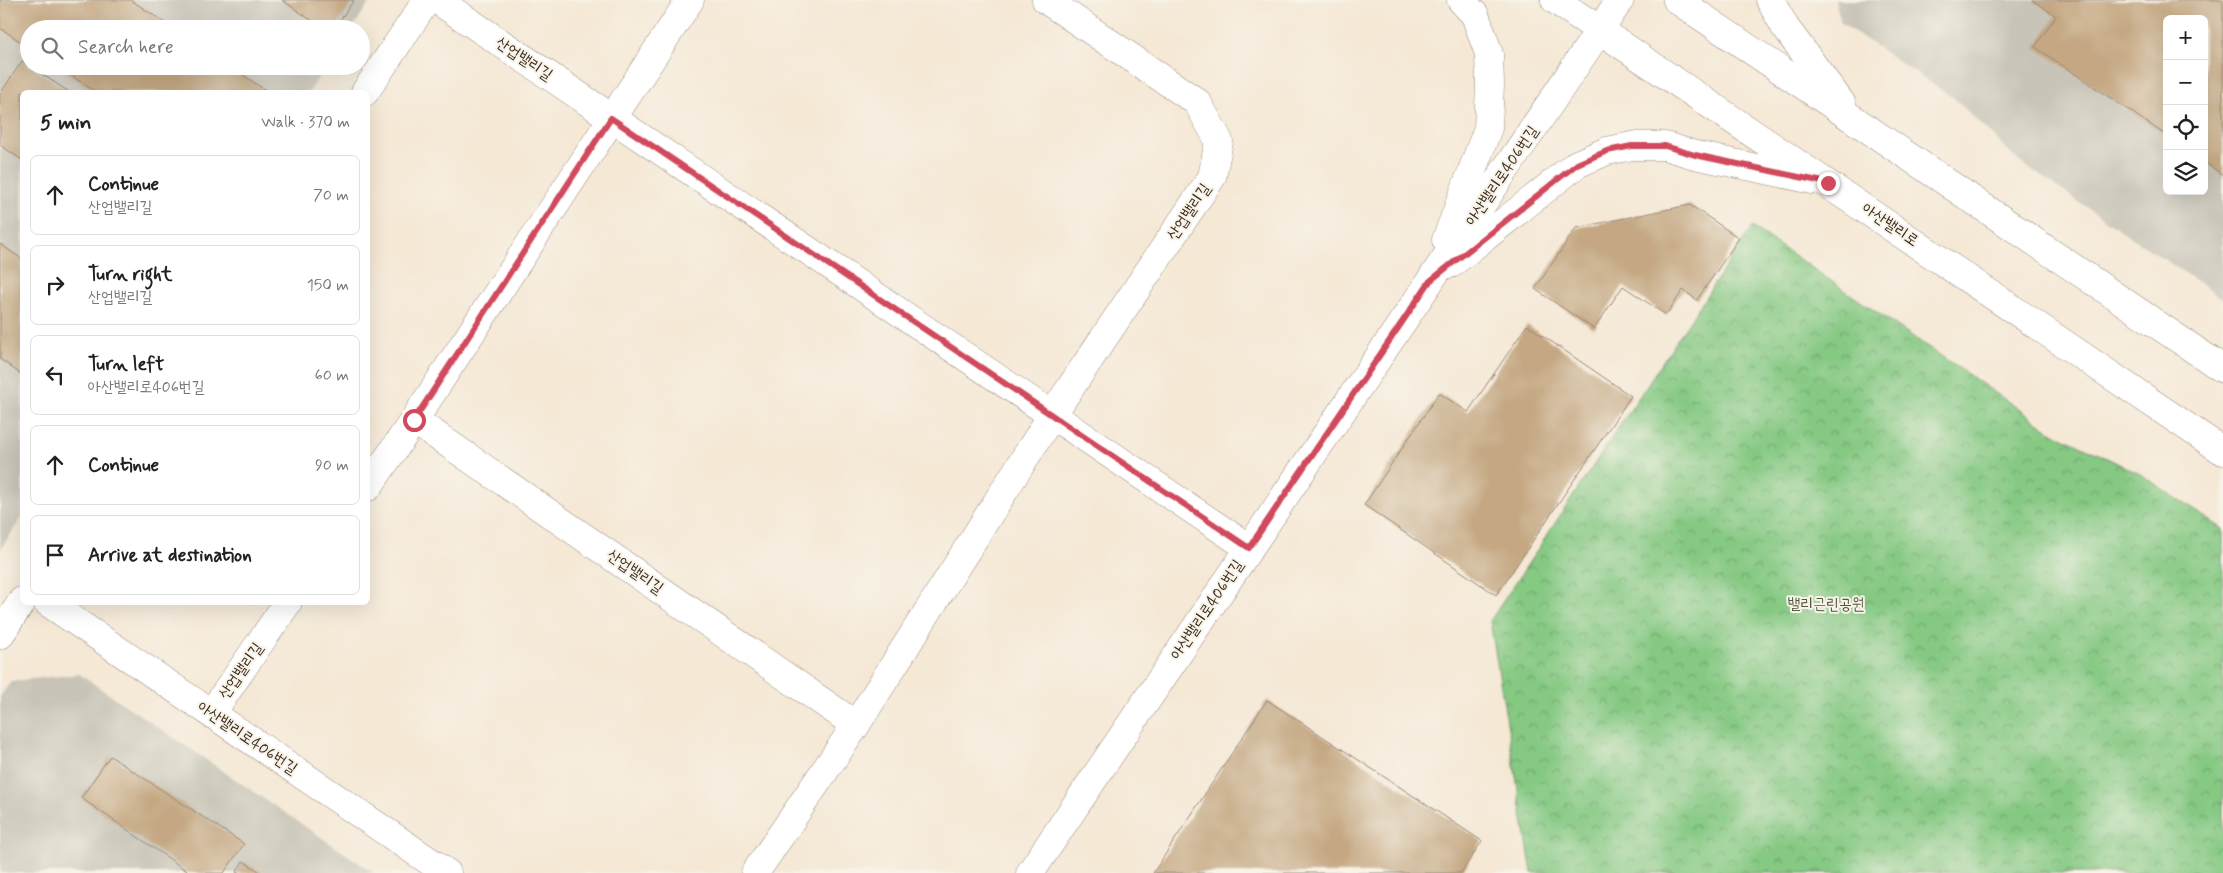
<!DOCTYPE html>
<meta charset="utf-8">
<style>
body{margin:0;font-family:Mynerve,"Poor Story",sans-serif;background:#f2f2f2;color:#222}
.controls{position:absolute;right:15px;top:15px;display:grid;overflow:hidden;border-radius:8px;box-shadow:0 5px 20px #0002}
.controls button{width:45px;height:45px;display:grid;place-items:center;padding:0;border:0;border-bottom:1px solid #e0e0e0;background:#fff;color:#222;font:25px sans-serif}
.stop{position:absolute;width:15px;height:15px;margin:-11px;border:4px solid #d1495b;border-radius:50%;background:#fff}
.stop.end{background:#d1495b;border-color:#fff;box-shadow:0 1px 5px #0008}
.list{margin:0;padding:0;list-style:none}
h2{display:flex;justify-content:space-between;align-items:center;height:65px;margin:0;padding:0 20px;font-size:21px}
h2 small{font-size:16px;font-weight:400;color:#767676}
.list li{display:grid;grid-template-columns:32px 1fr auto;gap:15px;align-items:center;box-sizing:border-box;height:80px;margin:0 10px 10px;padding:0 10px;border:1px solid #e0e0e0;border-radius:8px}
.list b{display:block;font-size:19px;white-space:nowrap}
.list p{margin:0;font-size:16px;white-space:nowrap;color:#767676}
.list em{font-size:16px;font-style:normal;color:#767676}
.icon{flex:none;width:28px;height:28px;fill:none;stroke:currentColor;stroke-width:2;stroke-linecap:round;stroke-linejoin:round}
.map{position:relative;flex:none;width:2223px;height:873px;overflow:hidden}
.search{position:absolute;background:#fff;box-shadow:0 5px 20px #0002;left:20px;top:20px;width:350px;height:55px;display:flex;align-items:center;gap:12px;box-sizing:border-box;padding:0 18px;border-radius:28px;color:#767676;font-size:19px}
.panel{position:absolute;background:#fff;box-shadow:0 5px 20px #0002;left:20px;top:90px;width:350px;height:515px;border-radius:8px}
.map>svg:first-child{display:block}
.industrial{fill:#c8c4b8;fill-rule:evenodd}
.park{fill:url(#park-crowns);stroke:#607a50}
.building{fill:#c5a883}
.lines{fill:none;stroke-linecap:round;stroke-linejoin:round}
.minor-casing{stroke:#98897a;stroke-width:29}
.tertiary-casing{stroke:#98897a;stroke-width:29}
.minor{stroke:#fff;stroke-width:28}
.tertiary{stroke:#fff;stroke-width:28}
.route{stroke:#d1495b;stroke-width:6}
.labels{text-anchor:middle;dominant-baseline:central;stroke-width:4;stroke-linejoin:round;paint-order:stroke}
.street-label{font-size:16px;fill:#3b2a1e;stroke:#f7f3e8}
.park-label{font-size:16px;fill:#515a3c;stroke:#f7f3e8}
</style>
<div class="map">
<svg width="2223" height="873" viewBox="0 0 2223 873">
<defs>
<pattern id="park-crowns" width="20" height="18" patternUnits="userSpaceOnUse" patternTransform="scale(1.25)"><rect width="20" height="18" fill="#85c983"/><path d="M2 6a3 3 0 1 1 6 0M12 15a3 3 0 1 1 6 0" fill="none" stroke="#6ea36b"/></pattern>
</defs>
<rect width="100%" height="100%" fill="#f7f3e8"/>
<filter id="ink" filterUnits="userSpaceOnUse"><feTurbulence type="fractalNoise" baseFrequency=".02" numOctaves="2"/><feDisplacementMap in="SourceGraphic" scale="10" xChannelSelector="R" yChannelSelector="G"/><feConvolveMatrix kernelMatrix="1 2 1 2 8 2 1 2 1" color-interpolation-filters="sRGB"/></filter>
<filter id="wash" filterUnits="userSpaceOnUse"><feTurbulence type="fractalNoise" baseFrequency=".0096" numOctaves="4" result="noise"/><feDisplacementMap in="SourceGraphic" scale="20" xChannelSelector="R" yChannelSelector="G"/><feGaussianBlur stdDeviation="1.12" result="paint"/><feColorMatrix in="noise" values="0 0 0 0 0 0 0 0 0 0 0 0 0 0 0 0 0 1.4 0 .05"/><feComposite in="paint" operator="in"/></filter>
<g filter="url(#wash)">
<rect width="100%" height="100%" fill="#f5e8d5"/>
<!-- industrial -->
<g class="industrial">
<polygon points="0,0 371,0 352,29 29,29 29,66 326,66 309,92 22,92 22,517 0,550"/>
<path d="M1835 0H2223V299L2020 162 1955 99 1841 23ZM2167 19H2204V191H2167Z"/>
<polygon points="79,674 374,873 0,873 0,697 11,681"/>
</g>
<!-- park -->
<polygon class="park" points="1752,227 2051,431 2140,474 2223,529 2223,873 1532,873 1490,621"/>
<g id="blocks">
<!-- building -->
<g class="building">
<polygon points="0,0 131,0 174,29 29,29 29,47 0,28"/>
<polygon points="282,0 354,0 334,29 324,29"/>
<polygon points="2032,0 2223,0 2223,175 2204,162 2204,19 2167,19 2167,136 2035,47 2056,16"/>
<polygon points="22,61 69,92 22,92 22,160 0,145 0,94"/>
<polygon points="57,66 230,66 265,90 263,92 96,92"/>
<polygon points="1690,205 1739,238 1697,300 1683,290 1666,315 1623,286 1594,329 1535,289 1576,228"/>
<polygon points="0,244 22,259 22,375 0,359"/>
<polygon points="1527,325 1631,396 1496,595 1364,505 1439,393 1468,412"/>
<polygon points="1267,700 1482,841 1461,873 1153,873"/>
<polygon points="110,756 244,844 224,873 190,873 81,798"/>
<polygon points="243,861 262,873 236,873"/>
</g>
</g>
</g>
<g filter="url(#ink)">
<use href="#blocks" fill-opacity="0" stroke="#98897a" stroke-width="1"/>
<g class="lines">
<!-- minor casing -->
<g class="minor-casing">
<g id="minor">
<polyline points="437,0 1249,548"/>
<polyline points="414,420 856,725"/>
<polyline points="368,487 414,420 690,0"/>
<polyline points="211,714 288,602"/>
<polyline points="755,873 856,725 1052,415 1212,177 1219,141 1197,102 1046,0"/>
</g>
</g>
<!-- tertiary casing -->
<g class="tertiary-casing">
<g id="tertiary">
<polyline points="1555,0 2223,451"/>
<polyline points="1677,0 2223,369"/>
<polyline points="1770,0 1785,27 1842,104"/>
<polyline points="365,92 427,0"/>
<polyline points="1446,240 1488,128 1490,85 1489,54 1475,15 1461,0"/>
<polyline points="1451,264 1577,164 1607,151 1632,146 1665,146 1695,155 1813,180"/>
<polyline points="47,602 447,873"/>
<polyline points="0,635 22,601"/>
<polyline points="1030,873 1620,0"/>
</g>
</g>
<!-- minor -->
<use href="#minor" class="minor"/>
<!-- tertiary -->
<use href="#tertiary" class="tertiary"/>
</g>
</g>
<g class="lines" filter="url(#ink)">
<!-- route -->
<polyline class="route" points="414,420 611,118 1249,548 1430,281 1577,164 1607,151 1632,146 1665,146 1695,155 1828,183"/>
</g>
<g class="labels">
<!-- street labels -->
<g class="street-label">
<text transform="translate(524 59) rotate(34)">산업밸리길</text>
<text transform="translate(1502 176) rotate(-56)">아산밸리로406번길</text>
<text transform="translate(1189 212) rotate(-56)">산업밸리길</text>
<text transform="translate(1890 225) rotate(34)">아산밸리로</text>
<text transform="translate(635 572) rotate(35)">산업밸리길</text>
<text transform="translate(1207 610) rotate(-56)">아산밸리로406번길</text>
<text transform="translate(241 671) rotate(-55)">산업밸리길</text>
<text transform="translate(247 738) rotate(34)">아산밸리로406번길</text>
</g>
<!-- park labels -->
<g class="park-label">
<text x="1826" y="604">밸리근린공원</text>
</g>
</g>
</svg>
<div class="controls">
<button>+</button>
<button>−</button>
<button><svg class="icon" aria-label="locate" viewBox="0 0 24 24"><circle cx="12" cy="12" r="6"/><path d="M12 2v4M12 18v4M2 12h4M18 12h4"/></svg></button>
<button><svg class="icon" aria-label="layers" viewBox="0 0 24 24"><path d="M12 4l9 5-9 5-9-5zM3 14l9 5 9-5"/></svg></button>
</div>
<div class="stop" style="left:414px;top:420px"></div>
<div class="stop end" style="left:1828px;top:183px"></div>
<div class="search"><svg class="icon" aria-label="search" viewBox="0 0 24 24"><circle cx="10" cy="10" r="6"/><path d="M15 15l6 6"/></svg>Search here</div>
<section class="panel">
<h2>5 min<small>Walk · 370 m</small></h2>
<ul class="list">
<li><svg class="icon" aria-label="ahead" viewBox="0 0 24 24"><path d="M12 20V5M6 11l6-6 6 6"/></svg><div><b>Continue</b><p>산업밸리길</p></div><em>70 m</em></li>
<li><svg class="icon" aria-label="right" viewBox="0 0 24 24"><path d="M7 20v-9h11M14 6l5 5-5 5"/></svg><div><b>Turn right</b><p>산업밸리길</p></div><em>150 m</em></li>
<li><svg class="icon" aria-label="left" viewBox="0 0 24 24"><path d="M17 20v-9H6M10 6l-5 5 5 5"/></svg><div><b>Turn left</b><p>아산밸리로406번길</p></div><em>60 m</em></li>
<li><svg class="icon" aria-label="ahead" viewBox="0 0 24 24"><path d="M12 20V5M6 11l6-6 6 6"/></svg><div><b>Continue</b></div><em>90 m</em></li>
<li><svg class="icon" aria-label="arrive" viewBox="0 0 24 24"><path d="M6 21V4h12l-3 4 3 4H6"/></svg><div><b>Arrive at destination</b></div></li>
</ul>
</section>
</div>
